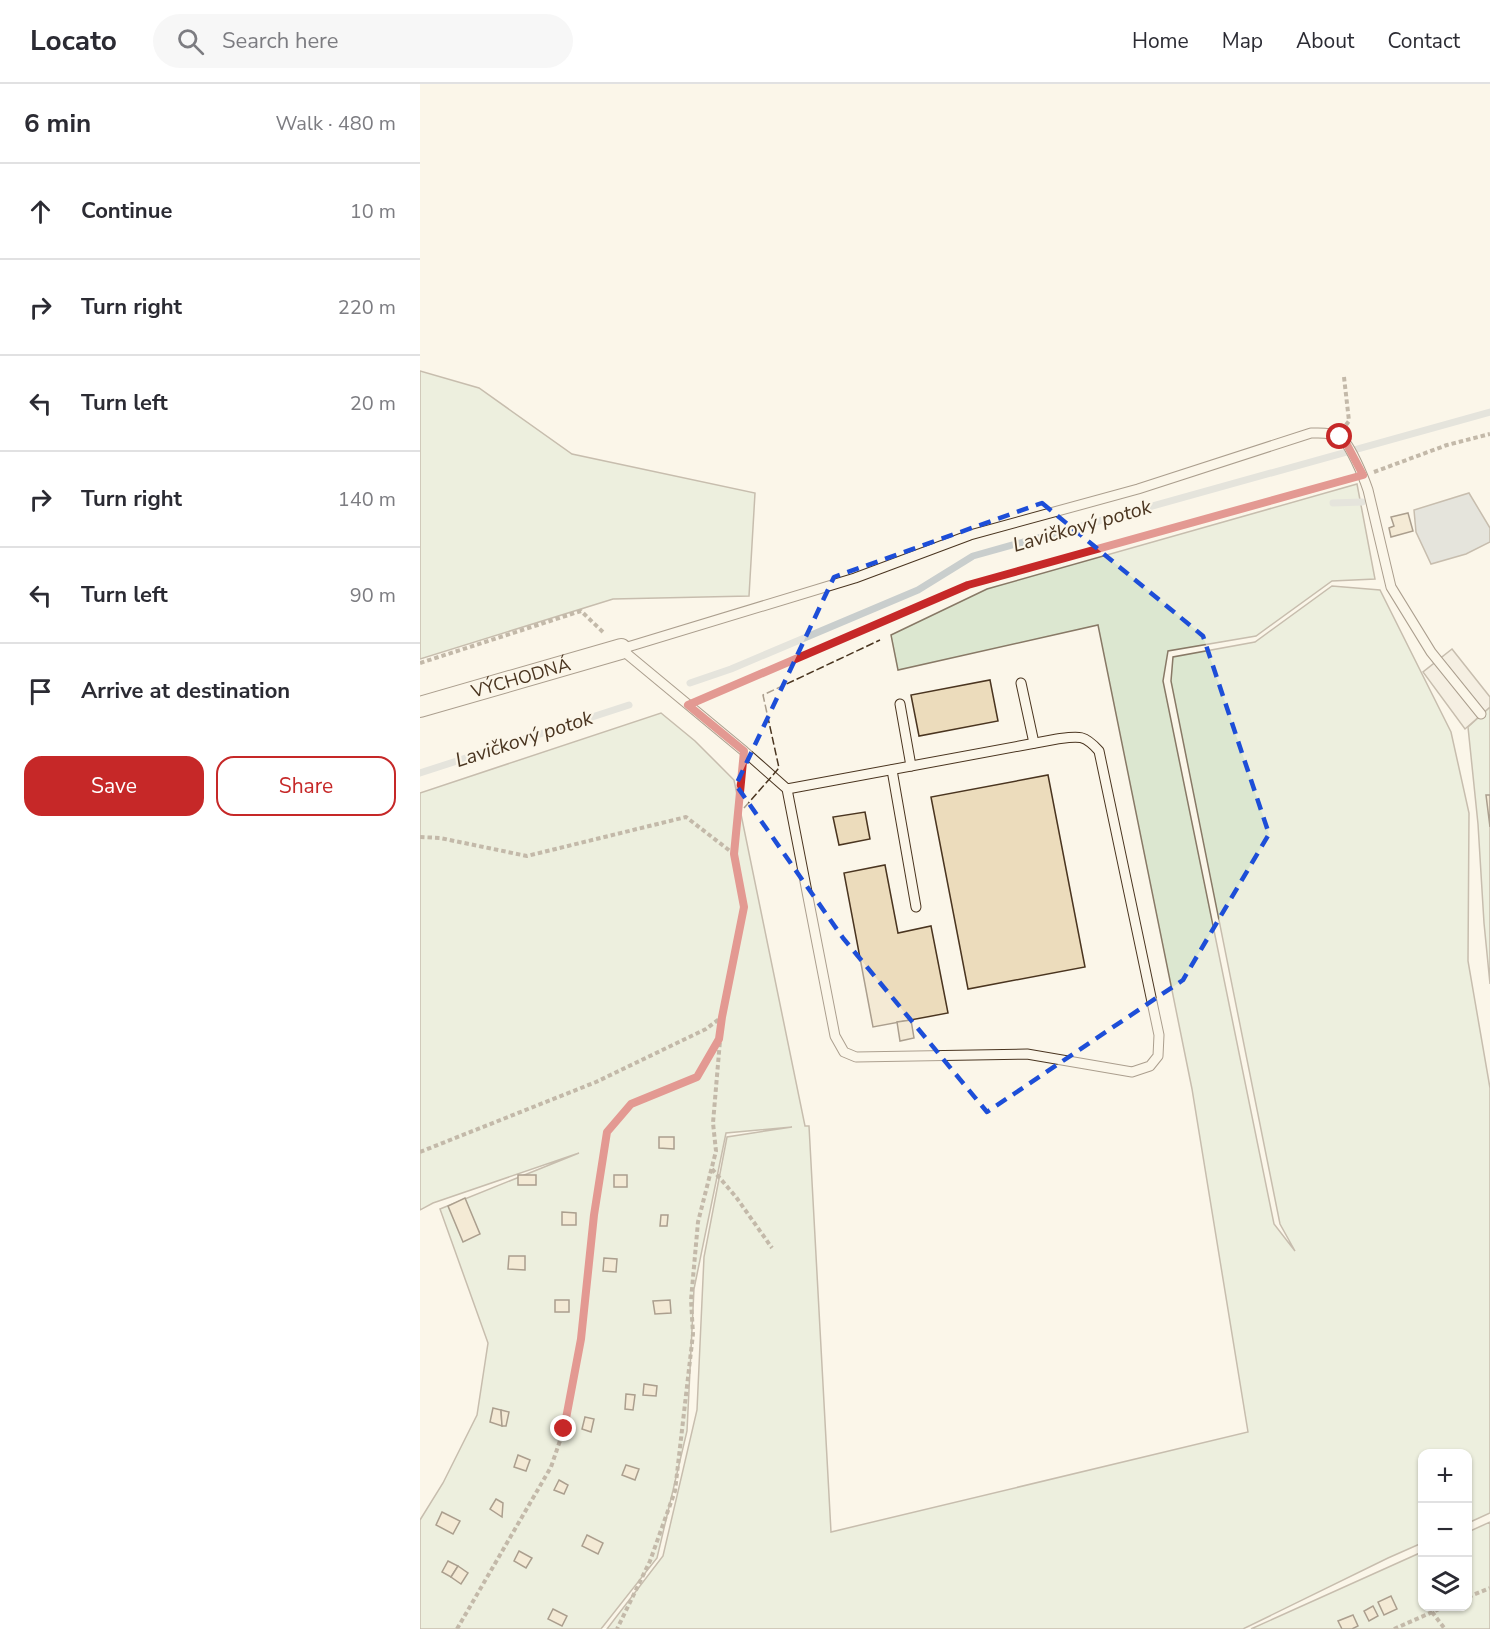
<!DOCTYPE html>
<meta charset="utf-8">
<style>
body{margin:0;font-family:"Nunito Sans",sans-serif;background:#f7f7f7;color:#2b2b33}
.controls{position:absolute;right:18px;bottom:18px;display:grid;overflow:hidden;border-radius:12px;box-shadow:0 2px 4px #0004}
.controls button{width:54px;height:54px;display:grid;place-items:center;padding:0;border:0;border-bottom:2px solid #e1e1e2;background:#fff;color:#2b2b33;font:30px sans-serif}
.stop{position:absolute;width:18px;height:18px;margin:-14px;border:4px solid #c62828;border-radius:50%;background:#fff}
.stop.end{background:#c62828;border-color:#fff;box-shadow:0 2px 6px #0008}
.list{margin:0;padding:0;list-style:none}
h2{display:flex;justify-content:space-between;align-items:center;height:78px;margin:0;padding:0 24px;font-size:26px}
h2 small{font-size:20px;font-weight:400;color:#7c7c81}
.list li{display:grid;grid-template-columns:39px 1fr auto;gap:18px;align-items:center;box-sizing:border-box;height:96px;padding:0 24px;border-top:2px solid #e1e1e2}
.list b{display:block;font-size:22px;white-space:nowrap}
.list em{font-size:20px;font-style:normal;color:#7c7c81}
.actions{display:flex;gap:12px;padding:18px 24px}
.actions a{flex:1;padding:14px 0;border:2px solid #c62828;border-radius:18px;text-align:center;font-size:21px;color:#c62828}
.actions .main{background:#c62828;color:#fff}
.icon{flex:none;width:33px;height:33px;fill:none;stroke:currentColor;stroke-width:2;stroke-linecap:round;stroke-linejoin:round}
.map{position:relative;flex:none;width:1070px;height:1545px;overflow:hidden}
header{display:flex;align-items:center;gap:36px;box-sizing:border-box;height:84px;padding:0 30px;background:#fff;border-bottom:2px solid #e1e1e2}
header strong{font-size:28px}
nav{display:flex;gap:33px;margin-inline-start:auto;font-size:21px}
.search{width:420px;height:54px;background:#f7f7f7;display:flex;align-items:center;gap:15px;box-sizing:border-box;padding:0 21px;border-radius:33px;color:#7c7c81;font-size:22px}
main{display:flex}
aside{flex:1;background:#fff}
.map>svg:first-child{display:block}
.green{fill:#dce7d0;stroke:#887966;stroke-width:1.5}
.parking{fill:#ede7d9;stroke:#887966;stroke-width:1.5}
.water{fill:#c9cecd;stroke:#887966;stroke-width:1.5}
.lines{fill:none;stroke-linecap:round;stroke-linejoin:round}
.stream{stroke:#c9cecd;stroke-width:7}
.building{fill:#ecdcbc;stroke:#4a3520;stroke-width:1.5}
.lane-casing{stroke:#4a3520;stroke-width:11}
.street-casing{stroke:#4a3520;stroke-width:22}
.path{stroke:#7f6f5c;stroke-width:4;stroke-dasharray:4.5 3;stroke-linecap:butt}
.lane{stroke:#fbf6e9;stroke-width:9}
.street{stroke:#fbf6e9;stroke-width:20}
.fence{stroke:#4a3520;stroke-width:1.5;stroke-dasharray:8 3;stroke-linecap:butt}
.route{stroke:#c62828;stroke-width:8}
.marked{fill:none;stroke:#1d4ed8;stroke-width:4.5;stroke-dasharray:12 8;stroke-linejoin:round}
.labels{text-anchor:middle;dominant-baseline:central;stroke-width:4.5;stroke-linejoin:round;paint-order:stroke}
.street-label{font-size:18px;fill:#4a3520;stroke:#fbf6e9}
.water-label{font-size:20px;font-style:italic;fill:#4a3520;stroke:#fbf6e9}
</style>
<header>
<strong>Locato</strong>
<div class="search"><svg class="icon" aria-label="search" viewBox="0 0 24 24"><circle cx="10" cy="10" r="6"/><path d="M15 15l6 6"/></svg>Search here</div>
<nav><a>Home</a><a>Map</a><a>About</a><a>Contact</a></nav>
</header>
<main>
<aside>
<h2>6 min<small>Walk · 480 m</small></h2>
<ul class="list">
<li><svg class="icon" aria-label="ahead" viewBox="0 0 24 24"><path d="M12 20V5M6 11l6-6 6 6"/></svg><div><b>Continue</b></div><em>10 m</em></li>
<li><svg class="icon" aria-label="right" viewBox="0 0 24 24"><path d="M7 20v-9h11M14 6l5 5-5 5"/></svg><div><b>Turn right</b></div><em>220 m</em></li>
<li><svg class="icon" aria-label="left" viewBox="0 0 24 24"><path d="M17 20v-9H6M10 6l-5 5 5 5"/></svg><div><b>Turn left</b></div><em>20 m</em></li>
<li><svg class="icon" aria-label="right" viewBox="0 0 24 24"><path d="M7 20v-9h11M14 6l5 5-5 5"/></svg><div><b>Turn right</b></div><em>140 m</em></li>
<li><svg class="icon" aria-label="left" viewBox="0 0 24 24"><path d="M17 20v-9H6M10 6l-5 5 5 5"/></svg><div><b>Turn left</b></div><em>90 m</em></li>
<li><svg class="icon" aria-label="arrive" viewBox="0 0 24 24"><path d="M6 21V4h12l-3 4 3 4H6"/></svg><div><b>Arrive at destination</b></div></li>
</ul>
<div class="actions"><a class="main">Save</a><a>Share</a></div>
</aside>
<div class="map">
<svg width="1070" height="1545" viewBox="0 0 1070 1545">
<rect width="100%" height="100%" fill="#fbf6e9"/>
<!-- green -->
<g class="green">
<polygon points="0,287 59,304 152,370 335,409 329,512 193,515 0,575"/>
<polygon points="937,400 955,495 912,497 836,552 748,567 743,597 854,1140 875,1167 860,1140 751,597 753,573 835,558 912,502 960,506 1031,648 1049,729 1048,877 1070,1004 1070,1429 1048,1439 1048,1370 1002,1370 1002,1459 968,1474 823,1545 187,1545 243,1472 277,1326 284,1173 307,1053 372,1043 306,1049 274,1205 267,1347 237,1474 181,1545 0,1545 0,1436 23,1399 57,1331 68,1259 20,1125 159,1069 13,1119 0,1126 0,709 241,629 275,657 314,696 385,1042 389,1042 411,1448 828,1348 772,1005 678,541 478,586 471,551 567,505"/>
<polygon points="1070,623 1070,900 1064,839 1058,740 1048,643"/>
<polygon points="1070,1438 1070,1545 831,1545 1002,1468 1002,1522 1048,1522 1048,1448"/>
</g>
<!-- parking -->
<polygon class="parking" points="1032,565 1070,613 1070,623 1045,645 1003,588"/>
<!-- water -->
<polygon class="water" points="1049,409 1070,444 1070,458 1046,470 1011,480 996,448 994,426"/>
<g class="lines">
<!-- stream -->
<g class="stream">
<polyline points="913,419 942,418"/>
<polyline points="270,599 311,585 498,506 553,472 1070,328"/>
<polyline points="0,689 209,621"/>
</g>
</g>
<!-- building -->
<g class="building">
<polygon points="988,429 993,447 971,453 969,444 974,442 971,433"/>
<polygon points="570,596 578,637 499,652 491,611"/>
<polygon points="628,691 665,883 548,905 511,713"/>
<polygon points="1066,711 1070,711 1070,743"/>
<polygon points="445,728 450,755 419,761 413,733"/>
<polygon points="465,781 478,849 511,842 528,929 453,943 424,789"/>
<polygon points="491,936 494,954 480,957 477,938"/>
<polygon points="239,1053 254,1053 254,1065 239,1064"/>
<rect x="98" y="1091" width="18" height="10"/>
<rect x="194" y="1091" width="13" height="12"/>
<polygon points="45,1114 60,1150 43,1158 28,1122"/>
<polygon points="142,1128 156,1129 156,1141 142,1141"/>
<polygon points="241,1131 248,1131 247,1142 240,1142"/>
<polygon points="89,1172 105,1172 105,1186 88,1185"/>
<polygon points="184,1174 197,1175 196,1188 183,1187"/>
<rect x="135" y="1216" width="14" height="12"/>
<polygon points="250,1216 251,1229 235,1230 233,1217"/>
<polygon points="224,1300 237,1302 236,1312 223,1311"/>
<polygon points="206,1310 215,1311 213,1326 205,1325"/>
<polygon points="73,1324 81,1326 82,1342 70,1338"/>
<polygon points="81,1326 89,1328 86,1342 82,1342"/>
<polygon points="165,1333 174,1335 171,1348 162,1345"/>
<polygon points="98,1371 110,1376 106,1387 94,1383"/>
<polygon points="206,1381 219,1385 215,1396 202,1391"/>
<polygon points="139,1396 148,1401 144,1410 134,1406"/>
<polygon points="76,1415 83,1419 82,1433 70,1425"/>
<polygon points="22,1428 40,1437 33,1450 16,1441"/>
<polygon points="167,1451 183,1459 178,1470 162,1462"/>
<polygon points="99,1467 112,1474 106,1484 94,1477"/>
<polygon points="28,1477 38,1482 31,1493 22,1488"/>
<polygon points="38,1482 48,1489 41,1500 31,1493"/>
<polygon points="971,1512 977,1525 964,1531 958,1518"/>
<polygon points="953,1522 958,1532 949,1537 944,1527"/>
<polygon points="133,1525 147,1532 142,1542 128,1535"/>
<polygon points="933,1531 938,1542 932,1545 922,1545 918,1537"/>
</g>
<g class="lines">
<!-- lane casing -->
<g class="lane-casing">
<g id="lane">
<path d="M201 565 324 667 367 705 415 952 424 968 436 973 607 970 712 988 730 982 738 972 739 951 679 667C664 650 658 652 637 655L367 705"/>
<path d="M201 565 435 494 550 451 718 405 891 349C900 349 910 348 919 352 929 357 944 394 948 406L971 503 1011 568 1061 630"/>
<polyline points="601,599 614,659"/>
<polyline points="480,620 491,682"/>
<polyline points="472,686 496,823"/>
</g>
</g>
<!-- street casing -->
<g class="street-casing">
<g id="street">
<path id="s1" d="M0 623 201 565"/>
</g>
</g>
<!-- path -->
<g class="path">
<polyline points="924,293 929,337 926,341"/>
<polyline points="954,388 1027,361 1070,350"/>
<polyline points="0,579 161,527 184,549"/>
<polyline points="282,615 548,501 930,394"/>
<polyline points="0,753 20,754 107,772 266,733 314,770 324,823 302,933 293,1039 296,1067 278,1138 271,1216 273,1250 255,1407 230,1477 197,1545"/>
<polyline points="314,770 322,684"/>
<polyline points="0,1068 176,998 286,945 302,933"/>
<polyline points="292,1085 316,1113 352,1164"/>
<polyline points="1048,1513 1070,1504"/>
<polyline points="1012,1528 1025,1545"/>
<polyline points="37,1545 131,1383 144,1345 161,1255 174,1131 187,1048 211,1019 277,993 299,956"/>
<polyline points="974,1545 1026,1522"/>
</g>
<!-- lane -->
<use href="#lane" class="lane"/>
<!-- street -->
<use href="#street" class="street"/>
<!-- fence -->
<polyline class="fence" points="324,724 359,684 343,611 460,556"/>
</g>
<g class="lines">
<!-- route -->
<polyline class="route" points="144,1345 161,1255 174,1131 187,1048 211,1020 277,993 299,955 302,933 324,823 314,770 324,667 268,621 548,501 943,391 924,355 920,353"/>
</g>
<!-- marked area -->
<path d="M0 0H1070V1545H0ZM622 419 783 552 849 750 763 896 567 1028 423 854 316 701 414 493Z" fill="#fbf6e9" fill-opacity=".55" fill-rule="evenodd"/>
<path class="marked" d="M622 419 783 552 849 750 763 896 567 1028 423 854 316 701 414 493Z"/>
<g class="labels">
<!-- street labels -->
<g class="street-label">
<text stroke="none"><textPath href="#s1" startOffset="105">VÝCHODNÁ</textPath></text>
</g>
<!-- water labels -->
<g class="water-label">
<text transform="translate(662 442) rotate(-16)">Lavičkový potok</text>
<text transform="translate(104 655) rotate(-18)">Lavičkový potok</text>
</g>
</g>
</svg>
<div class="controls">
<button>+</button>
<button>−</button>
<button><svg class="icon" aria-label="layers" viewBox="0 0 24 24"><path d="M12 4l9 5-9 5-9-5zM3 14l9 5 9-5"/></svg></button>
</div>
<div class="stop" style="left:920px;top:353px"></div>
<div class="stop end" style="left:144px;top:1345px"></div>
</div>
</main>
